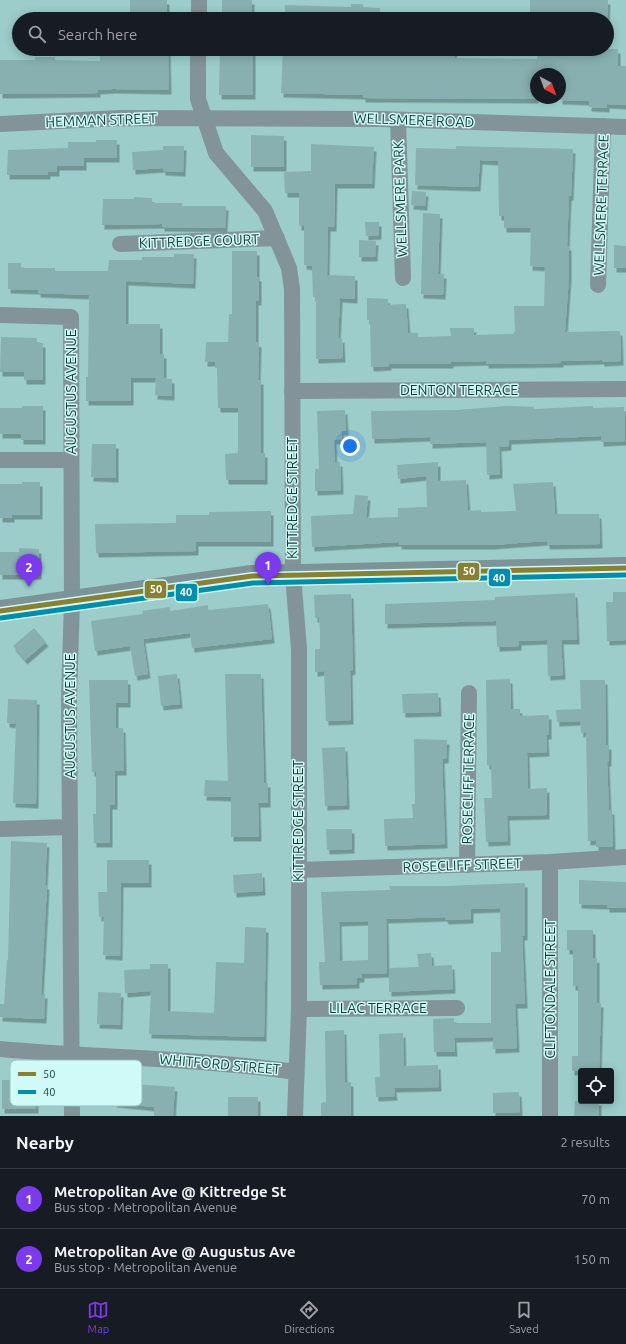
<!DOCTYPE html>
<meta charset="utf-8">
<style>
body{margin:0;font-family:Ubuntu,sans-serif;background:#242831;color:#f1f3f6}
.controls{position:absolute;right:12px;bottom:12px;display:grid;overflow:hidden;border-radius:4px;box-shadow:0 2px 10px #0003}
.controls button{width:36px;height:36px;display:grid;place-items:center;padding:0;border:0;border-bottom:1px solid #363941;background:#171b24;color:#f1f3f6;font:20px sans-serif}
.compass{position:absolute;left:530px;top:68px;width:36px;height:36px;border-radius:50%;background:#171b24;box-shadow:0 2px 10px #0003;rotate:139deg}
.you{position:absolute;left:350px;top:446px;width:14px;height:14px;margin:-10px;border:3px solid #fff;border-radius:50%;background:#1a73e8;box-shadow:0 0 0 6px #1a73e833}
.badge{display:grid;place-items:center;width:26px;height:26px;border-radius:50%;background:#7c3aed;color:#fff;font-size:13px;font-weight:700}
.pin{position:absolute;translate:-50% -33px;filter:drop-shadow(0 1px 2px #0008)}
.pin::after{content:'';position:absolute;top:21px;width:14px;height:12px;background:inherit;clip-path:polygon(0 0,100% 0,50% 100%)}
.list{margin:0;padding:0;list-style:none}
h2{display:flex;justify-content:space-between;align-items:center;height:52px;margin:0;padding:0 16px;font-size:17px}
h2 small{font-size:13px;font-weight:400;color:#9ea1a6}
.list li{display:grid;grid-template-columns:26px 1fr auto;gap:12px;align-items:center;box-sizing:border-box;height:60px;padding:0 16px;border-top:1px solid #363941}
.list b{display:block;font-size:15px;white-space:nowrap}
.list p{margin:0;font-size:13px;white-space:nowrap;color:#9ea1a6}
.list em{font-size:13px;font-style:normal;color:#9ea1a6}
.icon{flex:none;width:22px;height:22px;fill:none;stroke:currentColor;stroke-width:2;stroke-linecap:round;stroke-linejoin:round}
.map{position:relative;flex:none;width:626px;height:1116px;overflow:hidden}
.search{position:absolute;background:#171b24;box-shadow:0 2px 10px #0003;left:12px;right:12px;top:12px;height:44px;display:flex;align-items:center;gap:10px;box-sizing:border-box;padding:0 14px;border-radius:22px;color:#9ea1a6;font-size:15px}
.sheet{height:172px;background:#171b24}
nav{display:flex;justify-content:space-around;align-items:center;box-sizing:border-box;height:56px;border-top:1px solid #363941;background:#171b24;font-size:11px;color:#9ea1a6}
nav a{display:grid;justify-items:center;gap:2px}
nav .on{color:#7c3aed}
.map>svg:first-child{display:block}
.building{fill:#88b0b1;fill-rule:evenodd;filter:url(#shadow)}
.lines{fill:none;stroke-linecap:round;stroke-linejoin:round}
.street{stroke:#829499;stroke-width:16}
.secondary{stroke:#7c9397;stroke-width:22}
.bus-1-casing{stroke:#d0faf7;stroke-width:8}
.bus-2-casing{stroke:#d0faf7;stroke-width:8}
.bus-1{stroke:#888032;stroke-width:5}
.bus-2{stroke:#048da8;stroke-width:5}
.labels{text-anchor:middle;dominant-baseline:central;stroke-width:3;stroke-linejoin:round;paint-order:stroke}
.street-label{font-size:14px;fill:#123a37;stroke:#d0faf7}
.key{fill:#d0faf7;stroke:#97c0bd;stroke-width:1}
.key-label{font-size:11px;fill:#123a37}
.line-badge{stroke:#d0faf7;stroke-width:1.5}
.badge-label{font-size:11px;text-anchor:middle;font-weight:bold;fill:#fff}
</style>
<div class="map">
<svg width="626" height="1116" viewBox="0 0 626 1116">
<defs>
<filter id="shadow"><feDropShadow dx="2.5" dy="4.5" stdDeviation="0" flood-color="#0004"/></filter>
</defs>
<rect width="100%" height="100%" fill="#9ccdca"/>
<!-- building -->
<g class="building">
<rect x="130" y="0" width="37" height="16"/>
<rect x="222" y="0" width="30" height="19"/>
<polygon points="530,0 608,0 607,19 556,19 556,14 530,13"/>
<polygon points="351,4 363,4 363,7 380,8 380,19 285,19 285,5 351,7"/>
<polygon points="100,49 168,49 169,90 113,89 98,90 98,93 0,94 0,60 35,60 35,57 55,57 55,60 100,61"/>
<polygon points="220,49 253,49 253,95 219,95"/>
<polygon points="283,49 325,51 325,53 373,53 373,49 388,50 387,53 439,53 440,49 455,49 454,58 537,59 538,49 618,49 618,66 626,66 626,105 607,104 607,108 589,107 589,101 560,100 560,74 536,74 536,99 363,98 363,95 281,93"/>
<polygon points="251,135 284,136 284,167 251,167"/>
<polygon points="96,140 117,140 117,158 84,158 84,166 57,166 57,172 48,172 48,175 7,175 8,150 68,148 68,142 96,142"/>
<polygon points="311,144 374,147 372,184 335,184 334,227 328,227 327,275 355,276 355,299 340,298 338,339 342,338 343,358 316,359 316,297 313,297 312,266 304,265 304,226 299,226 299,193 285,193 284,172 311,171"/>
<polygon points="163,146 184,146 183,172 163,171 163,168 133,170 132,152 163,150"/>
<polygon points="456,146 573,149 571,196 569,196 567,246 569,246 569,276 565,332 620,331 621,361 602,362 602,360 561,361 561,363 486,364 486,361 451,362 451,364 389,364 389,366 371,367 370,320 367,320 367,298 388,299 388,305 406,304 408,333 418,333 418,337 451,336 450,328 474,328 474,335 513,334 515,331 514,306 544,306 545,267 530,266 531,228 504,228 504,216 499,216 498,161 480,160 478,187 415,185 416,148 456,149"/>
<polygon points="412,191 426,192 425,206 411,205"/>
<polygon points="134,197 152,198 152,203 182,203 182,206 226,206 225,228 162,227 162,224 102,225 103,199 134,199"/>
<polygon points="423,213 440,214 438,274 444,274 443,295 421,294"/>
<polygon points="365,222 379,222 379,235 366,236"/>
<polygon points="359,240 376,241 375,257 359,257"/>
<polygon points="614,245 626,246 626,268 614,268"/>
<polygon points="232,251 257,251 257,277 259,277 259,301 256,301 256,342 259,343 258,380 261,380 261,453 265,453 265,480 226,480 225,454 238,453 238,408 218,408 217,368 215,368 215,362 205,362 206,342 228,342 229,314 232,314"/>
<polygon points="174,254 194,254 193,284 126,281 126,324 160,324 160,354 164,354 164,378 131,378 131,401 86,401 86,377 88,377 89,295 38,293 38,290 8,289 8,263 21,263 21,268 55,268 55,271 108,271 109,260 142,260 142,257 174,257"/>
<polygon points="1,337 37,338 37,343 43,343 43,380 24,380 24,372 0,372"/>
<polygon points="156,378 172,379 172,396 155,395"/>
<polygon points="22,406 43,406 43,440 21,440 21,434 0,434 0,408 22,408"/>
<polygon points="508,406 534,407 534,409 593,406 593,408 624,407 625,441 601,442 601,436 509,440 509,446 499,447 500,474 487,475 486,442 430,444 430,437 372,439 371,411 456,410"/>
<polygon points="345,410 346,431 341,431 342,440 334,440 335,462 340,462 341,490 315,491 315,469 319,469 317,411"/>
<polygon points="92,444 116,444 116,478 91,477"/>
<polygon points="438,462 438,481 466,480 468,511 481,510 481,512 516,511 513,484 553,482 555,514 599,514 600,544 547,545 547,541 491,545 399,545 399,542 312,547 311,516 353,514 355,495 368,496 366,518 398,517 398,508 427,507 426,476 398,479 397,465"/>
<polygon points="22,482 40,482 40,515 12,515 12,518 0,518 0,484 22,484"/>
<polygon points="271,511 271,542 196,542 196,551 96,553 95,524 176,523 176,515 209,515 209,512"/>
<polygon points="19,548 39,549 39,575 0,575 0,552 19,552"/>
<polygon points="613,592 626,592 626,640 607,641 606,602 613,602"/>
<polygon points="575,593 577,640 561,640 563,675 548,676 547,640 519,641 519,646 497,647 496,621 385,624 385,604 495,600 495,597"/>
<polygon points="351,594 353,670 350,671 351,720 326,721 324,671 315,672 315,649 320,649 320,633 319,618 315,618 314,595"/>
<polygon points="268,604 272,639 192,648 190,633 143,639 148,674 135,676 130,646 95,651 91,621 143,614 142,611 170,607 170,611 208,605 208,610"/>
<polygon points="34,628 46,642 25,660 13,646"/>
<polygon points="177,674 180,704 161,706 158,676"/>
<polygon points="225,674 261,674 264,783 268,783 268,803 258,803 259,837 231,837 231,797 204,796 205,780 228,781"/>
<polygon points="510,679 511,709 520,709 520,716 549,715 549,735 546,735 547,752 527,753 528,789 547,788 547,815 507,816 508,841 486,842 484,798 492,798 491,765 487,765 486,680"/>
<polygon points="89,680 128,680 128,703 116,703 116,728 123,728 124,771 115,771 115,805 110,805 110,843 94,843 93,814 96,814 96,772 92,772"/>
<polygon points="580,680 605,680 606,745 609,745 609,762 607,762 609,810 612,810 613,847 596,847 596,840 588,841 586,732 581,733 580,721 557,722 556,710 581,709"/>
<polygon points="438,693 439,712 403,713 402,694"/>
<polygon points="8,699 37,700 36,804 13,803 16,724 7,723"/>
<polygon points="414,739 447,740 446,759 442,759 445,844 385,846 384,819 413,818 412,804 415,804"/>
<polygon points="345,747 347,805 325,806 322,748"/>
<polygon points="326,829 352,829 352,849 327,850"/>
<polygon points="11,841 47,843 45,885 47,885 41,994 45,994 44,1019 0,1017 0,1004 4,1004 7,960 8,960"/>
<polygon points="107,860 149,860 149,883 121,883 120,956 103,955 104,917 99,917 98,892 107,892"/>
<polygon points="262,873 263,891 234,893 233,875"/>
<polygon points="579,880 626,882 626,908 607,908 607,905 579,904"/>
<path d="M525 883V936H522L525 1004H515L517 1048 493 1049V1037L454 1038 455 1052H434L433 1019 454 1018V1023H491V952H501L500 908 471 909V919L446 920 445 917 386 919 387 973 362 974V978H357V984L320 985 319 962H325L321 892 390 890 389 886H445ZM368 921V960L340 961 339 922Z"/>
<polygon points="245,927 266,928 264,1037 149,1034 151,991 125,993 124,970 150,969 150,964 168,964 168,1011 214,1013 216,962 244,963"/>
<polygon points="567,930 593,930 593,959 597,958 597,1003 601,1003 599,1071 572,1071 572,1056 578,1056 578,986 573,986 573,950 567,950"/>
<polygon points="431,953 432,966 452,965 453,989 389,992 389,968 419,967 417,954"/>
<polygon points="98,992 121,993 120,1025 97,1024"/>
<polygon points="344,1030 345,1082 351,1082 351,1116 321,1116 321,1103 326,1102 325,1031"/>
<polygon points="403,1033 404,1066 438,1065 439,1087 394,1088 395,1096 376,1097 375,1077 380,1077 379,1034"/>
<polygon points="117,1075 134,1077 134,1084 175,1087 173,1116 154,1116 154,1107 114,1103"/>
<polygon points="24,1076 36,1076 36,1109 2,1109 2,1080 24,1080"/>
<polygon points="519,1092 520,1112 493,1113 493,1093"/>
<rect x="228" y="1097" width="30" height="19"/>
<polygon points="575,1101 599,1101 599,1116 574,1116"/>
</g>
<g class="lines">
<!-- street -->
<g class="street">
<polyline points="199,19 199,0"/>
<polyline points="198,49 198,99 216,153 265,211 289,268 292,289 293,575 299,649 299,1009 295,1116"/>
<polyline points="398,120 403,278"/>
<polyline points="0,124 120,118 381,119 626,127"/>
<polyline points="120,244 277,238"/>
<polyline points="598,285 603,126"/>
<polyline points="0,315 71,317 72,601 69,699 72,1116"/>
<polyline points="292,391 626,389"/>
<polyline points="0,460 71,460"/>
<polyline points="0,829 70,827"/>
<polyline points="467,865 469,693"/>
<polyline points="298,870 550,862 626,857"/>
<polyline points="299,1009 457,1008"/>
<path d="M0 1049C99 1058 198 1058 296 1072"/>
<polyline points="550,1116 550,862"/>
</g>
<!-- secondary -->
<polyline class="secondary" points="0,611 252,576 626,568"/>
<!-- bus-1 casing -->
<g class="bus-1-casing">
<polyline id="bus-1" points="0,611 252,576 626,568"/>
</g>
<!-- bus-2 casing -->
<g class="bus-2-casing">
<polyline id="bus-2" points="1,618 253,583 626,575"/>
</g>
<!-- bus-1 -->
<use href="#bus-1" class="bus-1"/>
<!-- bus-2 -->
<use href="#bus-2" class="bus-2"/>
</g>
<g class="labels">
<!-- street labels -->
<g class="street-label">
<text transform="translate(101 120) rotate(-2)">HEMMAN STREET</text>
<text transform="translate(414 120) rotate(2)">WELLSMERE ROAD</text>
<text transform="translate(400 199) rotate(-92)">WELLSMERE PARK</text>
<text transform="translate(601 205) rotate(-88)">WELLSMERE TERRACE</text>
<text transform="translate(199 241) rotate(-2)">KITTREDGE COURT</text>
<text x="459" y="390">DENTON TERRACE</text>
<text transform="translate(71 392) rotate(-90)">AUGUSTUS AVENUE</text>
<text transform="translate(292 498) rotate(-90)">KITTREDGE STREET</text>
<text transform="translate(70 716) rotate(-90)">AUGUSTUS AVENUE</text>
<text transform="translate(468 779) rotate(-89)">ROSECLIFF TERRACE</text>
<text transform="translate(298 821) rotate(-90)">KITTREDGE STREET</text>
<text transform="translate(462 865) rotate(-2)">ROSECLIFF STREET</text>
<text transform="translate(550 989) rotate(-90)">CLIFTONDALE STREET</text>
<text x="378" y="1008">LILAC TERRACE</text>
<text transform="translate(220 1064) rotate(5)">WHITFORD STREET</text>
</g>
</g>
<!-- legend -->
<rect x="10" y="1060" width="132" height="46" rx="6" class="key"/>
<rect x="18" y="1072" width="18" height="4" fill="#888032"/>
<rect x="18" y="1090" width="18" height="4" fill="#048da8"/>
<g class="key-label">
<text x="43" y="1078">50</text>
<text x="43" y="1096">40</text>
</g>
<g class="line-badge">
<rect x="457" y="562" width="23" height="19" rx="4" fill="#888032"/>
<rect x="488" y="568" width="23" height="19" rx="4" fill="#048da8"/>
<rect x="144" y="580" width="23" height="19" rx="4" fill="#888032"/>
<rect x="175" y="583" width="23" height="19" rx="4" fill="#048da8"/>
</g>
<g class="badge-label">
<text x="469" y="575">50</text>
<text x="499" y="582">40</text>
<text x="156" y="593">50</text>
<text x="186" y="596">40</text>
</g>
</svg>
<div class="controls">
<button><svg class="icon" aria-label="locate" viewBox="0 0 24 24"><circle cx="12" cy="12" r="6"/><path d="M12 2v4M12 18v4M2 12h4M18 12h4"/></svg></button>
</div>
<svg class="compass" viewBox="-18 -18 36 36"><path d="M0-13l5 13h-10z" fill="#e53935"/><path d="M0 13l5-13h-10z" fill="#9ea1a6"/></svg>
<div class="you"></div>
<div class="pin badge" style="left:268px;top:585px">1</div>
<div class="pin badge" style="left:29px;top:587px">2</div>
<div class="search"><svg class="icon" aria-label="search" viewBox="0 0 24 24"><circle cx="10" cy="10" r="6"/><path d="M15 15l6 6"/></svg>Search here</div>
</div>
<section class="sheet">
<h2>Nearby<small>2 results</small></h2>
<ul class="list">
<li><span class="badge">1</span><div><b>Metropolitan Ave @ Kittredge St</b><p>Bus stop · Metropolitan Avenue</p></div><em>70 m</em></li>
<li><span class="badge">2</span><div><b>Metropolitan Ave @ Augustus Ave</b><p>Bus stop · Metropolitan Avenue</p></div><em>150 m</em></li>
</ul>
</section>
<nav>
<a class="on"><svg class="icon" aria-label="map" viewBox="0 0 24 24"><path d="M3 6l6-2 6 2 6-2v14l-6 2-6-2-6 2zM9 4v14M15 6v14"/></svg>Map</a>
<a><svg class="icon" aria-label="directions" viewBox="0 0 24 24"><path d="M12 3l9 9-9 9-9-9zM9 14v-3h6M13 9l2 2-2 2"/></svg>Directions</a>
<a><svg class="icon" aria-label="saved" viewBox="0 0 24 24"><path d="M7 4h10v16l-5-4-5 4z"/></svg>Saved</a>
</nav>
